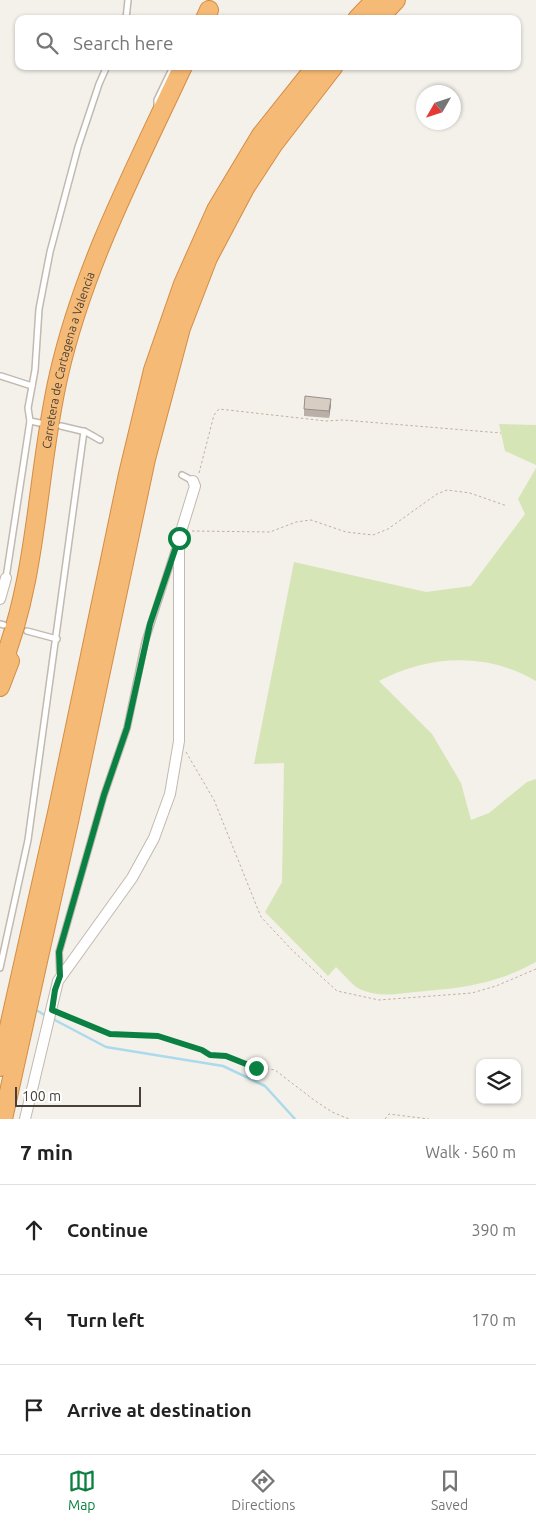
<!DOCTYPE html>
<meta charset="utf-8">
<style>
body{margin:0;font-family:Ubuntu,sans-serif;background:#f6f6f6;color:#222}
.controls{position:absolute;right:15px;bottom:15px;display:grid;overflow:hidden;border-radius:10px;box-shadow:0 1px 4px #0004}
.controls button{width:45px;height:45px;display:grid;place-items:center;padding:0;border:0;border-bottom:1px solid #e0e0e0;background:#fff;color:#222;font:25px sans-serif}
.compass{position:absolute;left:416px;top:85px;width:45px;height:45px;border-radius:50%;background:#fff;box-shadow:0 1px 4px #0004;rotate:231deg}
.scale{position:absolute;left:15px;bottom:12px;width:126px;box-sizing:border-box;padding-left:5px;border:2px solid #484039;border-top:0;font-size:14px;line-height:18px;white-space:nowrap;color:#484039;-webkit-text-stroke:4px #fff;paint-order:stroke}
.stop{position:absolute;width:15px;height:15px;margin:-11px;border:4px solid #0b8043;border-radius:50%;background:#fff}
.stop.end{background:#0b8043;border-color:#fff;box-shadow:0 1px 5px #0008}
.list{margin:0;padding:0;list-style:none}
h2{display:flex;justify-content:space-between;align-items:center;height:65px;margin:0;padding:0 20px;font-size:21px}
h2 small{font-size:16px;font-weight:400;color:#767676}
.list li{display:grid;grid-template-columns:32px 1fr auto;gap:15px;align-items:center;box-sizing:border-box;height:90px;padding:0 20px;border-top:1px solid #e0e0e0}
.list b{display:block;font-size:19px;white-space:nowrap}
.list em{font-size:16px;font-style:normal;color:#767676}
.icon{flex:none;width:28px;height:28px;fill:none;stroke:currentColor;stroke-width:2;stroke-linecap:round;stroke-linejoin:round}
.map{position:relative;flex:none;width:536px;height:1119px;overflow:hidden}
.search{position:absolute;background:#fff;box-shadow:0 1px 4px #0004;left:15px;right:15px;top:15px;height:55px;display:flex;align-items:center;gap:12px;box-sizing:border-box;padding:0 18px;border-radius:10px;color:#767676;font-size:19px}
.sheet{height:335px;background:#fff}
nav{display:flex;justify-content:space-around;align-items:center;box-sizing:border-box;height:70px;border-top:1px solid #e0e0e0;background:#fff;font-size:14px;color:#767676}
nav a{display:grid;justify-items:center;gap:2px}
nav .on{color:#0b8043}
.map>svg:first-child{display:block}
.green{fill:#d6e5b6}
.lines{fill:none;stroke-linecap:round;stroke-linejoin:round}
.stream{stroke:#abdaec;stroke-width:2.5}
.lane-casing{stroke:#c2b9b0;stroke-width:8}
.street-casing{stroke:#c2b9b0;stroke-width:12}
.highway-casing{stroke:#d48d45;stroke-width:20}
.path{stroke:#c0b09f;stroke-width:1;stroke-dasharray:2.5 2.5;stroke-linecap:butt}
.lane{stroke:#fff;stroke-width:5}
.street{stroke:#fff;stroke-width:10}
.highway{stroke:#f5ba75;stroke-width:18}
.wall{fill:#bab0a8}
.shaded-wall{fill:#979088}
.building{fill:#d8cdc3;stroke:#979088}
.route{stroke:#0b8043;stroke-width:6}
.labels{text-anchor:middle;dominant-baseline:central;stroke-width:4;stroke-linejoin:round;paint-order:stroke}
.street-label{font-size:12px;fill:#484039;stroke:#fff}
</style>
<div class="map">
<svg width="536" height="1119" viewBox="0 0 536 1119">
<rect width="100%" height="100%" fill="#f4f0ea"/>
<!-- green -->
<g class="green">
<polygon points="499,424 536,425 536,465 505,451"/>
<path d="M536 468V681C486 652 429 655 379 681L432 734 461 783 471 820 489 813 527 782 536 779V962C494 985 461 988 415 992 398 994 378 997 362 990 353 987 344 974 336 967L328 976 265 912 282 882 284 763 254 764 294 562 426 592 471 586 525 514 518 499Z"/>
</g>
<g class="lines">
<!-- stream -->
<g class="stream">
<polyline points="38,1011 46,1016"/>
<polyline points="51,1018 106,1047 223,1066 265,1086 295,1119"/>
</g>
<!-- lane casing -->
<g class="lane-casing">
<g id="lane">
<polyline points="126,19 128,0"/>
<polyline points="157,107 157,100 171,71"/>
<polyline points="1,376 32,386"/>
<polyline points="30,421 40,423"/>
<polyline points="61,426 86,432 100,440"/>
<polyline points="182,475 193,481"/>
<polyline points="6,578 30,421 28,408 35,370 39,309 50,252 78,147 99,84 107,66"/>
<polyline points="0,624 4,625"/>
<polyline points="27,631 57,639"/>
<polyline points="0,968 28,840 84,431"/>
<polyline points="60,976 59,952 104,795 127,728 145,642 176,546"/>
</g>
</g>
<!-- street casing -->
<g class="street-casing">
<g id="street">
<polyline points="0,599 6,578"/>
<polyline points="25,1119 58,981 132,878 154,838 170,794 179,741 179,538 195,486 193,481"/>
</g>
</g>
<!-- highway casing -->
<g class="highway-casing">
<g id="highway">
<polyline points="205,19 209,10"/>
<polyline points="357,19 375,0"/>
<polyline points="378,19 396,0"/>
<path id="s1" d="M0 670C39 575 36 473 59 374 84 265 136 167 183 66"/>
<polyline points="0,687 10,661"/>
<polyline points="0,1067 57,813 128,474 153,370 183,284 216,210 261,135 316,66"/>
<polyline points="3,1119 70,817 146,459 181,328 208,258 245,188 273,145 334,66"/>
</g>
</g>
<!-- path -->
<g class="path">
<polyline points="199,473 214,415 219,409 326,421 343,420 501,433"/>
<polyline points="192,531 270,532 296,522 311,520 346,532 373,535 388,529 437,494 447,490 470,493 507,506"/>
<polyline points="186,752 214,800 261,917 293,951 337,991 379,1000 472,993 496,986 536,969"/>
<polyline points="61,1014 110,1034 158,1036 202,1050 210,1055 226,1056 256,1067 275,1070 314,1100 332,1112 349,1119"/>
<polyline points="385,1119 389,1114 429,1119"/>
</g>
<!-- lane -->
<use href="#lane" class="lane"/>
<!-- street -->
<use href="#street" class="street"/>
<!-- highway -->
<use href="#highway" class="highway"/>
</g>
<!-- wall -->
<polygon class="wall" points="331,405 329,418 304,416 304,409"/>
<!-- shaded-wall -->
<polygon class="shaded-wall" points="331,399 331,405 329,418 329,411"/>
<!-- building -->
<polygon class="building" points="305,396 331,399 329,411 304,409"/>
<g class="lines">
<!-- route -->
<polyline class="route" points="179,538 150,624 127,728 104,795 59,952 60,976 55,990 52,1010 110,1034 158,1036 202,1050 210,1055 226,1056 256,1068"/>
</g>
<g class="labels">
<!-- street labels -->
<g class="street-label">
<text stroke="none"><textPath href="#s1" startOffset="318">Carretera de Cartagena a Valencia</textPath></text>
</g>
</g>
</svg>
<div class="controls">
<button><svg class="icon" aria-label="layers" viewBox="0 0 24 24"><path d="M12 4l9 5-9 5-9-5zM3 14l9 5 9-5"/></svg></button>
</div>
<svg class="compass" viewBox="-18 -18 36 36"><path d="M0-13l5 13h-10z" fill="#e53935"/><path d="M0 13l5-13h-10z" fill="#767676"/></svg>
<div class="scale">100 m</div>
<div class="stop" style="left:179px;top:538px"></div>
<div class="stop end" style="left:256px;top:1068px"></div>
<div class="search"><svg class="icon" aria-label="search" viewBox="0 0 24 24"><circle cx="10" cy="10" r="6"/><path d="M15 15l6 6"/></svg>Search here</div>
</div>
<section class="sheet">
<h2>7 min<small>Walk · 560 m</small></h2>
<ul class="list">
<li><svg class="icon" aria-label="ahead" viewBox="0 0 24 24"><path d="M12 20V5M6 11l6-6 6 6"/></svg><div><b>Continue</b></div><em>390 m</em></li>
<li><svg class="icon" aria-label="left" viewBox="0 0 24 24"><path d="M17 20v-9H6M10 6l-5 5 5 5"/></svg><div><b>Turn left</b></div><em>170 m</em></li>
<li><svg class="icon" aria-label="arrive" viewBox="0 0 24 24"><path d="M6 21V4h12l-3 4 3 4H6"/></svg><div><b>Arrive at destination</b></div></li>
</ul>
</section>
<nav>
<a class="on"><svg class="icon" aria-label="map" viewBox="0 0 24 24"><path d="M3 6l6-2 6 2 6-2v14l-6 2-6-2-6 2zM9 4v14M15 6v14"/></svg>Map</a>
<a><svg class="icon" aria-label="directions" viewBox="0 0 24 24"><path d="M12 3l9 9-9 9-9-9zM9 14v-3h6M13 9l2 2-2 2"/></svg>Directions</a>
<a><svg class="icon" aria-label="saved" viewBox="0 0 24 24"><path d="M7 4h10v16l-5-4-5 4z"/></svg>Saved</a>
</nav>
